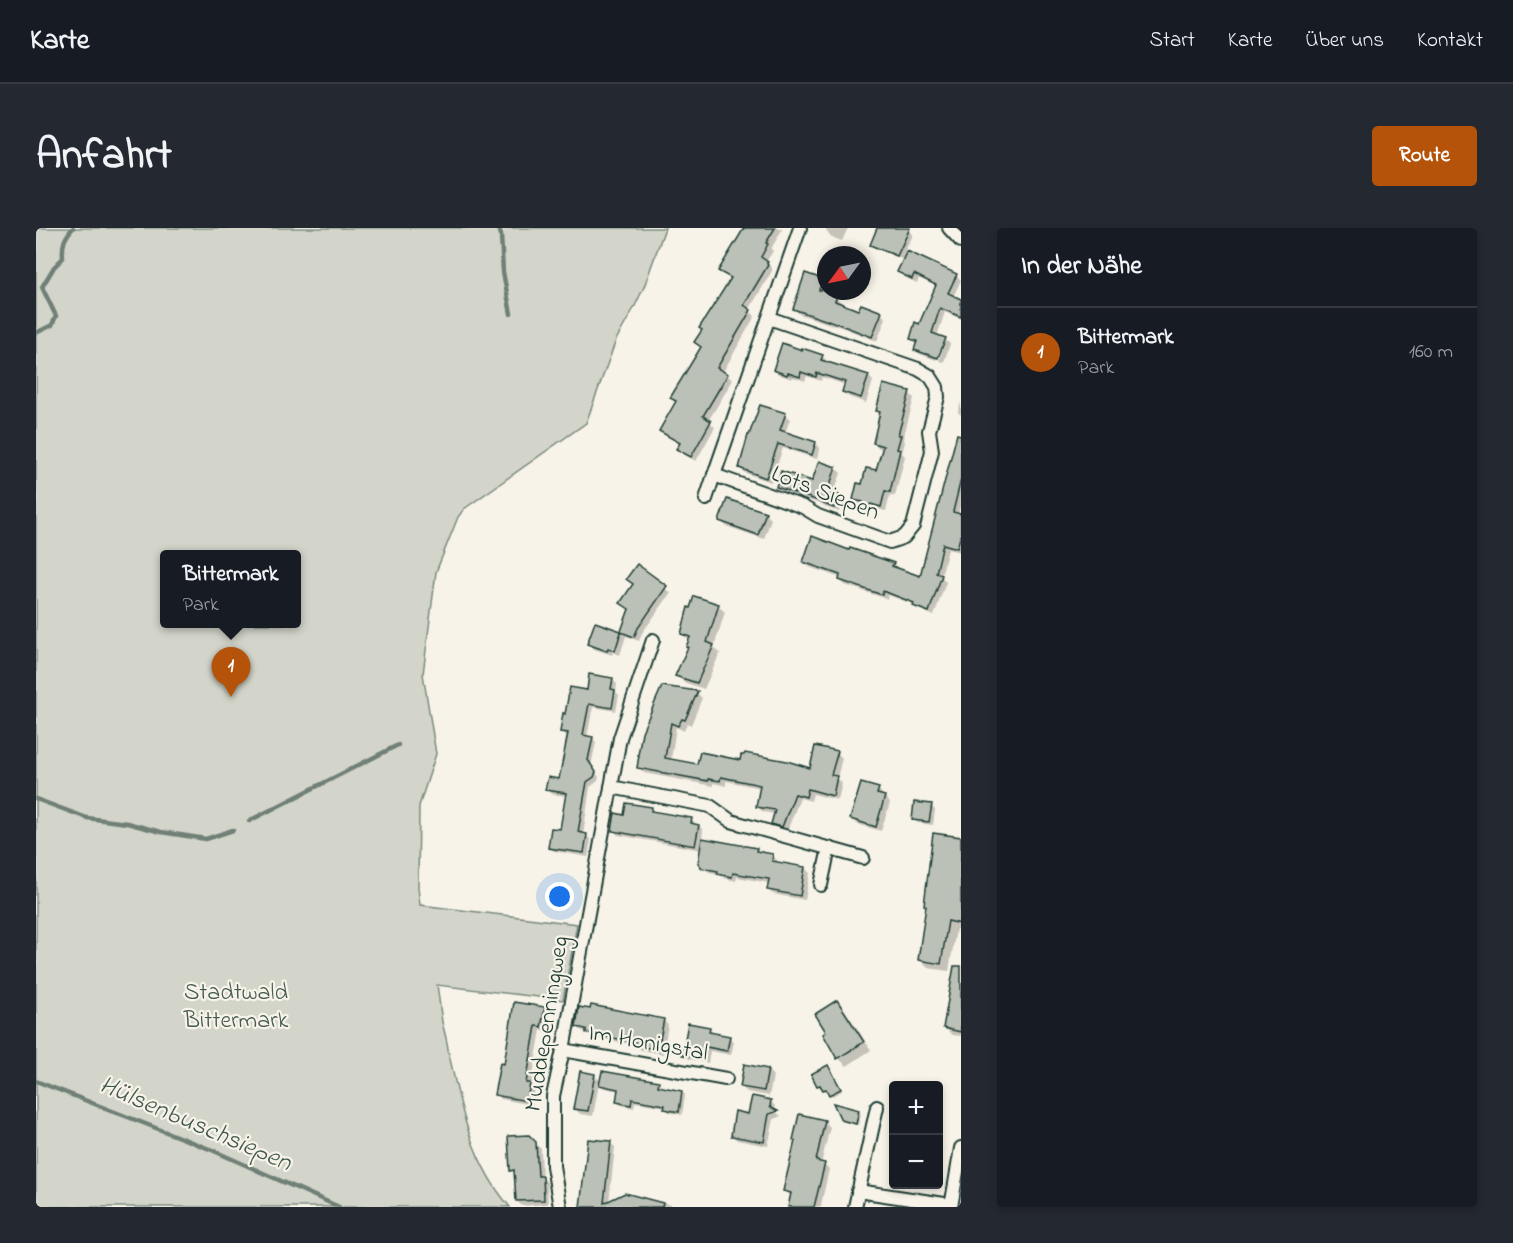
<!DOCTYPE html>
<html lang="de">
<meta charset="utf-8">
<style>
body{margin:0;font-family:"Indie Flower",sans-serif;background:#242831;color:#f1f3f6}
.controls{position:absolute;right:18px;bottom:18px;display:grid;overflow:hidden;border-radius:6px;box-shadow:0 3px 9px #0003}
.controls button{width:54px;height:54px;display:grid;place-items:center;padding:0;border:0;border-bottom:2px solid #363941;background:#171b24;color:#f1f3f6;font:30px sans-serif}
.compass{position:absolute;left:781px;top:18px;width:54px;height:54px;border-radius:50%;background:#171b24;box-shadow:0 3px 9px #0003;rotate:237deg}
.you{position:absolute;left:524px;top:669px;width:21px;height:21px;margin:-15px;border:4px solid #fff;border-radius:50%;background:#1a73e8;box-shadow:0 0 0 9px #1a73e833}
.badge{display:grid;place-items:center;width:39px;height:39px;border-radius:50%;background:#b45309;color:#fff;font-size:20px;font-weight:700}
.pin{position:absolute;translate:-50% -50px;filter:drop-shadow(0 2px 3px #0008)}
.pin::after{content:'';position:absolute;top:32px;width:21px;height:18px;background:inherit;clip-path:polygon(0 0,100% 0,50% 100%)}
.popup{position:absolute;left:124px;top:322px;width:141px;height:78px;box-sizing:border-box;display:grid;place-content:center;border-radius:6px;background:#171b24;filter:drop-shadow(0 2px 4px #0005);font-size:20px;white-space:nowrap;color:#9ea1a6}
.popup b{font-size:22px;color:#f1f3f6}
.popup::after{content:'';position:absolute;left:50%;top:100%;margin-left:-12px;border:12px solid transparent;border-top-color:#171b24}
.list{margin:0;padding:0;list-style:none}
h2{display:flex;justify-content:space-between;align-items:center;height:78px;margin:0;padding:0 24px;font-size:26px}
h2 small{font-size:20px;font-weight:400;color:#9ea1a6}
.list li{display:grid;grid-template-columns:39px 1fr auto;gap:18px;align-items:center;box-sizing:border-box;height:90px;padding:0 24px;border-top:2px solid #363941}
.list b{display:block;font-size:22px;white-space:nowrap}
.list p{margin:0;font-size:20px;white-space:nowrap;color:#9ea1a6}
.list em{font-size:20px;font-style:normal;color:#9ea1a6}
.map{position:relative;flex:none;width:925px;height:979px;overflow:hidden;border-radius:6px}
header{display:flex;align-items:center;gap:36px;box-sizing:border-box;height:84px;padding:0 30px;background:#171b24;border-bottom:2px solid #363941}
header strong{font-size:28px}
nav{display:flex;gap:33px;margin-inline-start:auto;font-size:21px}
.intro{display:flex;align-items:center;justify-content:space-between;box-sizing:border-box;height:144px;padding:0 36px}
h1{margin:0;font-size:42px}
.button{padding:15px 27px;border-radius:6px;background:#b45309;color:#fff;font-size:21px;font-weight:700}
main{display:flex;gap:36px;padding:0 36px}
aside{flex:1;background:#171b24;border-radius:6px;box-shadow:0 3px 9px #0003}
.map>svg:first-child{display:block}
.green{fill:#d3d5ca;stroke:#79897f;stroke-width:1.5;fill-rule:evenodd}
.shadow{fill:#0003}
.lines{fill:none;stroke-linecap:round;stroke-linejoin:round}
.stream{stroke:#6f8077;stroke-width:4.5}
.building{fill:#bbc1b6;stroke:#1f3d34;stroke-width:1.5}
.street-casing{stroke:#1f3d34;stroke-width:16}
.street{stroke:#f7f3e8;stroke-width:12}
.labels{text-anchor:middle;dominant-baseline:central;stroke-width:4.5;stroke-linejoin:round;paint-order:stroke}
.street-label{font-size:24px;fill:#1f3d34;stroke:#f7f3e8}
.park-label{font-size:24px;fill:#435b52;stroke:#f7f3e8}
.water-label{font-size:26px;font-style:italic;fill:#405950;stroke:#f7f3e8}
</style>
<header>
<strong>Karte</strong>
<nav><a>Start</a><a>Karte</a><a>Über uns</a><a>Kontakt</a></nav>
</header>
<div class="intro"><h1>Anfahrt</h1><a class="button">Route</a></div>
<main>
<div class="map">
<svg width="925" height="979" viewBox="0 0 925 979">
<rect width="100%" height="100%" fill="#f7f3e8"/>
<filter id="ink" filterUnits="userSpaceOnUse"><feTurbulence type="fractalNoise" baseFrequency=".0167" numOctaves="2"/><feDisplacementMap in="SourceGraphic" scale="12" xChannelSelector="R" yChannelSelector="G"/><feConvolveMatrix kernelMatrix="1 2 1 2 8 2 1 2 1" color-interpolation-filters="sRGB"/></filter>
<g filter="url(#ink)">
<!-- green -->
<path class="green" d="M0 0H629L608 59 598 80 580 112 550 195 428 281 422 289 400 344 387 446 400 526 383 578 382 659 384 677 541 696 527 772 401 757C403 769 404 781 406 794 408 803 411 812 412 821 424 878 435 934 474 979H0ZM129 326H261V396H129Z"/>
<!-- shadow -->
<g class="shadow">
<polygon points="705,0 747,0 735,21 737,23 730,34 736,40 736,43 713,82 719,88 687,144 697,152 672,193 679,199 660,233 647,226 642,221 645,216 630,207 625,202 641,175 636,170 666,120 696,51 684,42 708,3"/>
<polygon points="791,0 812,0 806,13 795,9 790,3"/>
<polygon points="843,0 868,0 872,2 877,7 869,23 920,47 925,52 917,69 925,72 925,91 909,84 901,108 909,112 907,112 900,132 884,126 879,121 881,116 875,110 884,97 901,59 883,50 881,55 868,49 863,44 868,32 841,21 836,17"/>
<polygon points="786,53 790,57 790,63 795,65 805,74 804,76 823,84 825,78 845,86 850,90 841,113 797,96 797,97 763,86 759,81"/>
<polygon points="910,112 914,116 908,134 903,133"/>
<polygon points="786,128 792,134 791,135 832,148 837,153 830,175 813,169 808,163 810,157 786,149 785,153 771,148 769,153 757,149 756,151 744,147 739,141"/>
<polygon points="873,165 878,170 867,211 869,214 866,225 869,228 859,268 854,267 850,283 841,281 836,283 831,278 824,276 819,271 827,258 841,244 847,221 843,220 838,215 845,187 841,183"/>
<polygon points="925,174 925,187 922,184"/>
<polygon points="749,187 754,191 749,205 780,215 784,220 781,231 747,220 735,254 709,245 704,240"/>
<polygon points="925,221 925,275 922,287 925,287 925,324 912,321 905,348 910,354 898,388 884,382 879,377 852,367 851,371 809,357 804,352 805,350 773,339 768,333 857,336 862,341 885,350"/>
<polygon points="800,240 805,245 797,267 802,269 807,274 803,284 789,279 787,277 747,263 742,258 777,255"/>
<polygon points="729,285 735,291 728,311 690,298 685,293"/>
<polygon points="601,338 635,365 606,405 603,413 590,408 584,427 577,424 576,427 558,421 553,416 560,396 586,405 594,382"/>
<polygon points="682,378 689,384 678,419 684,425 668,461 647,454 641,447 653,419 653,412 646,405"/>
<polygon points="576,451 581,456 580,464 583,467 580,483 557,479 551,509 556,510 560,514 555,538 563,549 562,553 554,559 547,607 550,607 555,612 552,629 518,623 513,619 525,603 531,568 515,566 511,561 524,553 533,508 530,508 526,503 530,487 552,463"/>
<polygon points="661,465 666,470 655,497 651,495 648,503 640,499 635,532 662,538 705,533 775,542 801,525 806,530 801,550 806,555 802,572 777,566 775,573 764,570 751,603 742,601 737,595 739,586 727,584 722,579 725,560 690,553 690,558 677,555 677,558 608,545 603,539 605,528"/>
<polygon points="842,561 854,575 845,603 821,596 816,591"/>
<polygon points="895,577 899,582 897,597 882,595 877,591"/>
<polygon points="615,581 619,585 655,592 660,597 663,598 667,602 666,611 720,621 725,625 736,627 741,632 741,635 769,640 774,645 769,672 737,666 732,662 733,655 701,649 700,653 688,650 684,646 673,644 663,634 666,622 582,607 577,602 589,588"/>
<polygon points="925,610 925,702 920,701 913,743 892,740 884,732"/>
<polygon points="925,742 925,808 916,807 909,800"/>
<polygon points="801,774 809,782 835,822 811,838 802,830 792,805"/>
<polygon points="508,781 513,786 510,803 505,802 495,858 498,862 496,877 465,871 460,866 469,837"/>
<polygon points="627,792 632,797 627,826 605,822 600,817 556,809 551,804 546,803 541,798"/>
<polygon points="673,801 678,805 693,809 698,814 695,827 674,823 672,835 653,831 648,826"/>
<polygon points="794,841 806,863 796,868 793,863 790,864 787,859 785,860 783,857"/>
<polygon points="732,842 737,848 733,868 711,864 705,858"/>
<polygon points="558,847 565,854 622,854 626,858 625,860 646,864 649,867 646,887 633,884 630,879 599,874 598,880 585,877 581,874 583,863 568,860 563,855 557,888 544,886 539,880"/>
<polygon points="734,873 739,878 738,883 745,888 738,891 732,918 701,912 696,907 714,887"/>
<polygon points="822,883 825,886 822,897 809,894 806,891"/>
<polygon points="764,888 789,894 794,899 785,936 793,941 785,977 786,979 754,979 756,968 749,963 760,914"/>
<polygon points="492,909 505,921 506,950 511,954 512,976 486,978 481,973 480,946 476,942"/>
<polygon points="574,915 579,919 573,974 589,966 628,977 628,975 639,979 544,979 545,974"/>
</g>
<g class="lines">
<!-- stream -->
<g class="stream">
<polyline points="463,0 465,7 467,44 475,86"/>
<path d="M0 105 16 97 20 88 6 59 18 39 27 30C26 16 28 10 37 0"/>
<polyline points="0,571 51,590 91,595 125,604 170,611 197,602"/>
<polyline points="213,593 362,517"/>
<polyline points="0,853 176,922 303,979"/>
</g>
</g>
<!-- building -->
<g class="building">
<polygon points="708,0 739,0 730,15 732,16 725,29 732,34 731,36 732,37 708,77 715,82 681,140 692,146 667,188 675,193 655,229 640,221 644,215 623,203 640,173 634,170 665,119 658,114 666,102 663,100 695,50 682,43"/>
<polygon points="841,0 874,0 861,28 834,17"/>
<polygon points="871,23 921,46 912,65 925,71 925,89 904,80 896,105 910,110 902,130 878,122 881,113 874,111 879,94 883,96 900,57 878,46 876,51 861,44"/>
<polygon points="769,45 787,51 783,62 790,62 790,63 796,63 801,68 799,73 822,82 825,76 846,84 836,109 792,92 792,93 757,81"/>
<polygon points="746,115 766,122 766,120 787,127 785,132 833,147 825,170 806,164 809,154 781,145 780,149 765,144 764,149 752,145 751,147 737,142"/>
<polygon points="847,156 874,163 862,207 865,207 861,221 864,222 854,264 849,263 845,279 835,276 830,279 827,274 817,272 821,255 826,256 830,240 840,242 847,218 837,215 844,184 840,183"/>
<polygon points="724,177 750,185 744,202 780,214 776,227 742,216 730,250 703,240 712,207 713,207"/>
<polygon points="921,206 925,207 925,251 917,284 925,286 925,306 921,320 907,316 900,345 906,347 893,384 877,378 878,375 847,363 846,367 803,352 804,347 767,334 776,308 813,322 814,320 858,335 856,338 884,348"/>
<polygon points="783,233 800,239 792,263 803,267 798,280 783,274 783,273 740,259 745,243 776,253"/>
<polygon points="691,271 730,284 722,307 683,293"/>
<polygon points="601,336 631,358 602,400 598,409 585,404 579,423 572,420 571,423 551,416 559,394 585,403 593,381 584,375 597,356 590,351"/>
<polygon points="658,368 683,376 671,414 678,417 661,455 639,448 652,419 650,419 654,409 645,406 652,379 654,380"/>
<polygon points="553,446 577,450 575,461 579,462 576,480 553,476 547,507 557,509 552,532 560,544 558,549 551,554 542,604 551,606 548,625 512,620 515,600 524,601 530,565 509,562 512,549 523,551 532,505 524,504 527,485 529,486 534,459 551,462"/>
<polygon points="626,458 662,463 649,492 646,491 642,498 635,495 629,530 661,536 664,524 704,532 705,527 708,527 709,525 751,533 774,540 779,518 802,523 795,547 801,548 797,568 772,561 770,569 759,566 746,599 735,596 739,582 720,579 724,557 685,549 684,553 672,551 672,553 601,540 603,527 602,527 606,504"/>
<polygon points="825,555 843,560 841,566 849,568 840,599 814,591"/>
<polygon points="878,574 896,576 893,594 876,592"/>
<polygon points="590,575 616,579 615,583 656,590 655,595 663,597 659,618 576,603 579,585 588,587"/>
<polygon points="897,605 925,609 925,696 912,693 905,736 882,732 890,678 888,677"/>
<polygon points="666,610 721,620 720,623 737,626 736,633 769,639 764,668 731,662 733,651 697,645 696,649 681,646 682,643 666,640 662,635"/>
<polygon points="918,738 925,738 925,804 907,800"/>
<polygon points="801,772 828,814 801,831 787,806 790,804 779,786"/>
<polygon points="478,774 509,779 505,799 500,798 490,855 494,855 491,873 458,867 464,835 468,836"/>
<polygon points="555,777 628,791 622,822 598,817 599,814 550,805 550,801 540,799 543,779 554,781"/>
<polygon points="652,795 674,799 673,804 694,808 691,823 670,819 668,831 646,827"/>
<polygon points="708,836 732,841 728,863 704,859"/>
<polygon points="792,837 805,861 793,867 790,861 787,862 784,857 781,858 775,846"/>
<polygon points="544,843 559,846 552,883 537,881"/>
<polygon points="566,843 623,853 622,858 646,863 643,884 628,881 629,877 596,871 595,877 580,874 582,861 563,857"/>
<polygon points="716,868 735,872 734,879 742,883 733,886 728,914 695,908 699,883 712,886"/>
<polygon points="797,875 823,882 820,896 805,892"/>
<polygon points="763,886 789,892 780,933 789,935 778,979 752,979 755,965 747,963 759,913 757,912"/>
<polygon points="493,907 500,914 502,948 507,948 508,972 480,973 478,942 474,943 472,908"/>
<polygon points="552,911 575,913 568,975 589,965 627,975 626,979 544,979"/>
</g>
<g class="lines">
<!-- street casing -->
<g class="street-casing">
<g id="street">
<polyline points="913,0 925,13"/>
<polyline points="733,90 882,141 894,148 901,159 902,169 893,203 896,223 877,298 868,309 854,314 782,288 767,279 678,247 764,0"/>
<polyline points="670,271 678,247"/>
<polyline points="575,559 674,578 695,593 827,630"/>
<polyline points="785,657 793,620"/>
<polyline points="527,822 690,851"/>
<polyline points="822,963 915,977"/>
<polyline points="524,979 517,938 517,868 527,822 584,510 617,412"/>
<polyline points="819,979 841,879"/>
<polyline points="915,979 925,920"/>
</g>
</g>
<!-- street -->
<use href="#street" class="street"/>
</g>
</g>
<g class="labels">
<!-- street labels -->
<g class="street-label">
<text transform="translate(789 266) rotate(21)">Lots Siepen</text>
<text transform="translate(512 796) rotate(-81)">Muddepenningweg</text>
<text transform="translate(612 816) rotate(10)">Im Honigstal</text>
</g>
<!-- park labels -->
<g class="park-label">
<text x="200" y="765">Stadtwald<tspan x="200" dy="28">Bittermark</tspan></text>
</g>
<!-- water labels -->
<g class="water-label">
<text transform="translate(159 897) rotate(23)">Hülsenbuschsiepen</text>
</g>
</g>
</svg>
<div class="controls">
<button>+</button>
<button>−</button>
</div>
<svg class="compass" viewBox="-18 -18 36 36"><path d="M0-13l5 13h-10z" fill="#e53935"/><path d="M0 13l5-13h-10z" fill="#9ea1a6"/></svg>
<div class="you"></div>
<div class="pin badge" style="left:195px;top:469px">1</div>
<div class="popup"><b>Bittermark</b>Park</div>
</div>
<aside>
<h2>In der Nähe<small></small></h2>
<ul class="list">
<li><span class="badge">1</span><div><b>Bittermark</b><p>Park</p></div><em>160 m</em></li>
</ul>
</aside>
</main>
